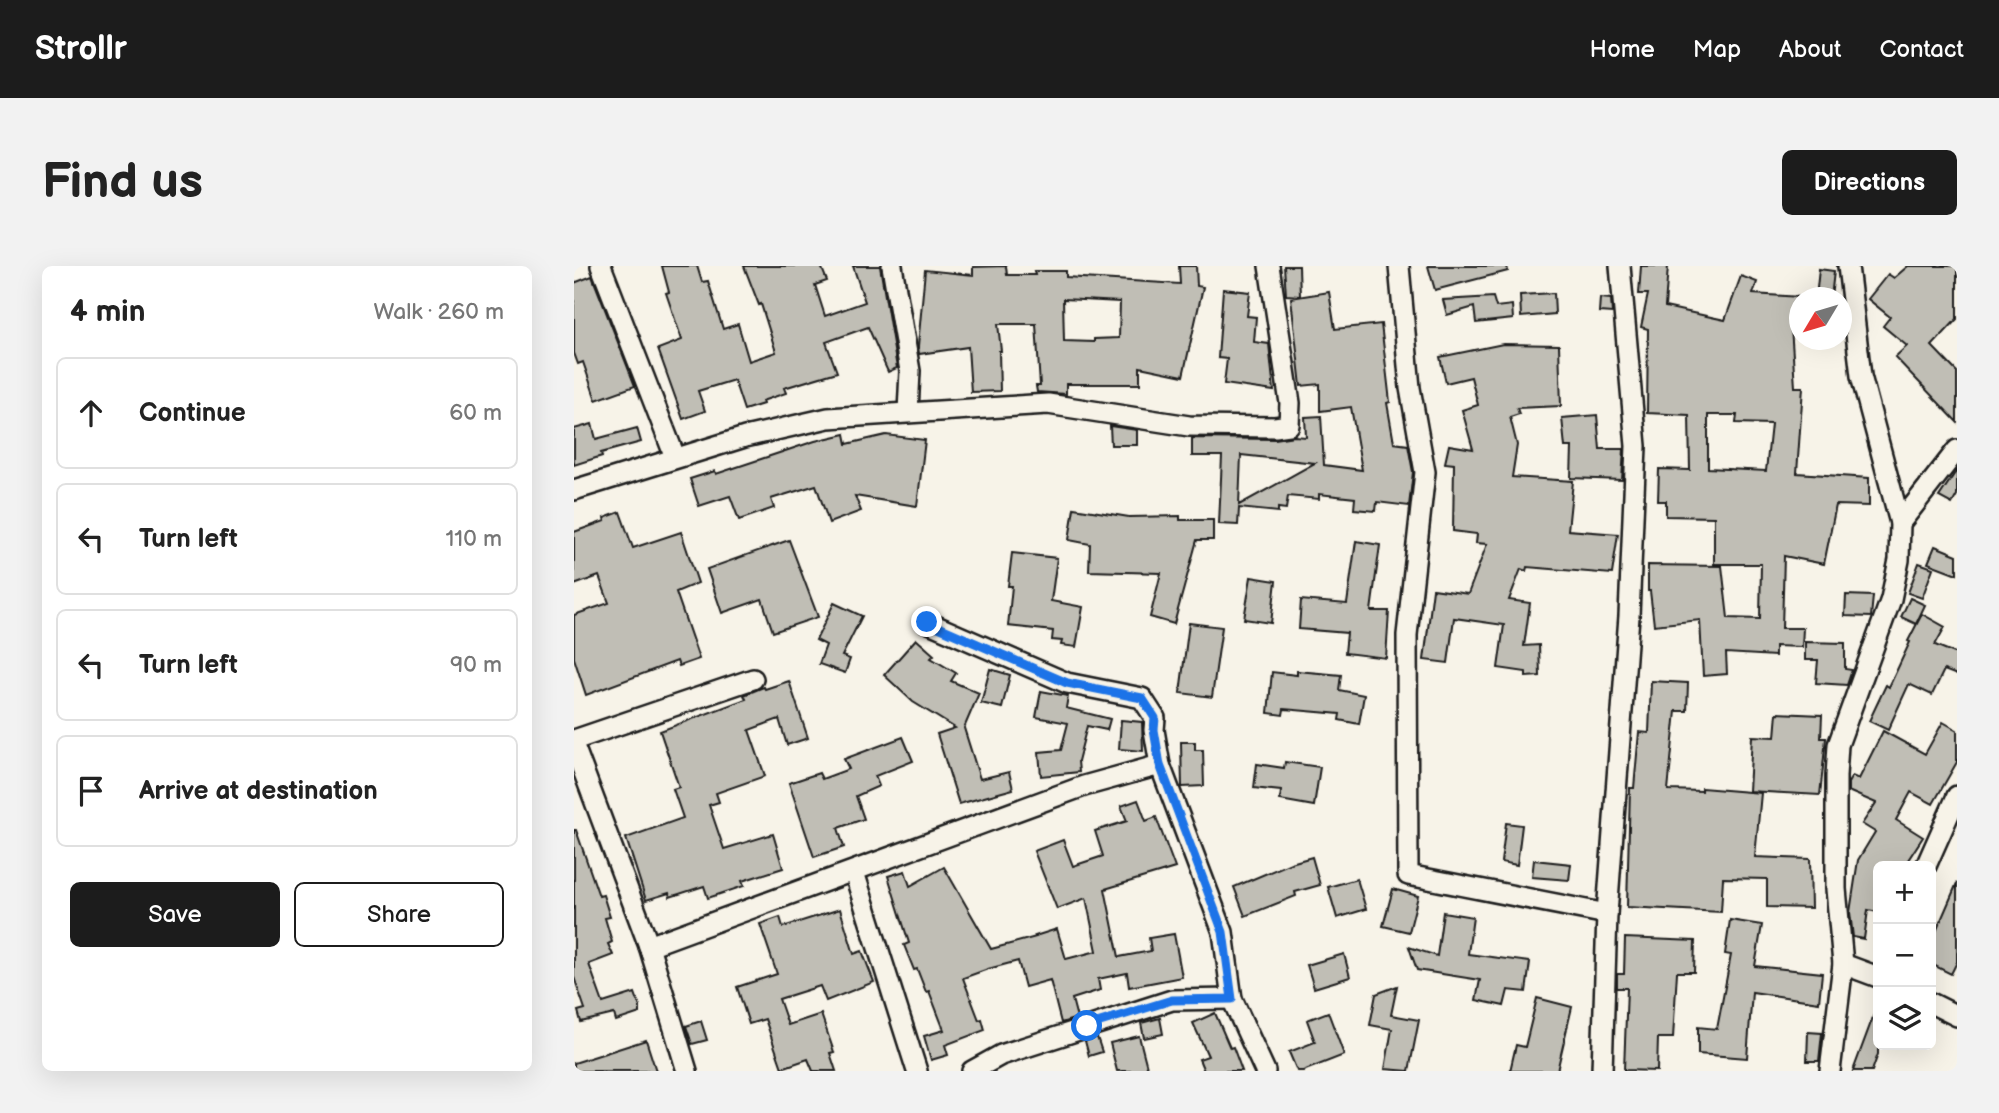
<!DOCTYPE html>
<meta charset="utf-8">
<style>
body{margin:0;font-family:"Balsamiq Sans",sans-serif;background:#f2f2f2;color:#222}
.controls{position:absolute;right:21px;bottom:21px;display:grid;overflow:hidden;border-radius:10px;box-shadow:0 7px 28px #0002}
.controls button{width:63px;height:63px;display:grid;place-items:center;padding:0;border:0;border-bottom:2px solid #e0e0e0;background:#fff;color:#222;font:35px sans-serif}
.compass{position:absolute;left:1215px;top:21px;width:63px;height:63px;border-radius:50%;background:#fff;box-shadow:0 7px 28px #0002;rotate:232deg}
.stop{position:absolute;width:21px;height:21px;margin:-16px;border:5px solid #1a73e8;border-radius:50%;background:#fff}
.stop.end{background:#1a73e8;border-color:#fff;box-shadow:0 2px 7px #0008}
.list{margin:0;padding:0;list-style:none}
h2{display:flex;justify-content:space-between;align-items:center;height:91px;margin:0;padding:0 28px;font-size:30px}
h2 small{font-size:23px;font-weight:400;color:#767676}
.list li{display:grid;grid-template-columns:46px 1fr auto;gap:21px;align-items:center;box-sizing:border-box;height:112px;margin:0 14px 14px;padding:0 14px;border:2px solid #e0e0e0;border-radius:10px}
.list b{display:block;font-size:26px;white-space:nowrap}
.list em{font-size:23px;font-style:normal;color:#767676}
.actions{display:flex;gap:14px;padding:21px 28px}
.actions a{flex:1;padding:16px 0;border:2px solid #1c1c1c;border-radius:10px;text-align:center;font-size:24px;color:#1c1c1c}
.actions .main{background:#1c1c1c;color:#fff}
.icon{flex:none;width:38px;height:38px;fill:none;stroke:currentColor;stroke-width:2;stroke-linecap:round;stroke-linejoin:round}
.map{position:relative;flex:none;width:1383px;height:805px;overflow:hidden;border-radius:10px}
header{display:flex;align-items:center;gap:42px;box-sizing:border-box;height:98px;padding:0 35px;background:#1c1c1c;color:#fff}
header strong{font-size:33px}
nav{display:flex;gap:38px;margin-inline-start:auto;font-size:24px}
.intro{display:flex;align-items:center;justify-content:space-between;box-sizing:border-box;height:168px;padding:0 42px}
h1{margin:0;font-size:49px}
.button{padding:18px 32px;border-radius:10px;background:#1c1c1c;color:#fff;font-size:24px;font-weight:700}
main{display:flex;gap:42px;padding:0 42px}
aside{flex:1;background:#fff;border-radius:10px;box-shadow:0 7px 28px #0002}
.map>svg:first-child{display:block}
.building{fill:#c0beb5;stroke:#1c1c1c;stroke-width:2;fill-rule:evenodd}
.lines{fill:none;stroke-linecap:round;stroke-linejoin:round}
.street-casing{stroke:#1c1c1c;stroke-width:24}
.street{stroke:#f7f3e8;stroke-width:19}
.route{stroke:#1a73e8;stroke-width:9}
</style>
<header>
<strong>Strollr</strong>
<nav><a>Home</a><a>Map</a><a>About</a><a>Contact</a></nav>
</header>
<div class="intro"><h1>Find us</h1><a class="button">Directions</a></div>
<main>
<aside>
<h2>4 min<small>Walk · 260 m</small></h2>
<ul class="list">
<li><svg class="icon" aria-label="ahead" viewBox="0 0 24 24"><path d="M12 20V5M6 11l6-6 6 6"/></svg><div><b>Continue</b></div><em>60 m</em></li>
<li><svg class="icon" aria-label="left" viewBox="0 0 24 24"><path d="M17 20v-9H6M10 6l-5 5 5 5"/></svg><div><b>Turn left</b></div><em>110 m</em></li>
<li><svg class="icon" aria-label="left" viewBox="0 0 24 24"><path d="M17 20v-9H6M10 6l-5 5 5 5"/></svg><div><b>Turn left</b></div><em>90 m</em></li>
<li><svg class="icon" aria-label="arrive" viewBox="0 0 24 24"><path d="M6 21V4h12l-3 4 3 4H6"/></svg><div><b>Arrive at destination</b></div></li>
</ul>
<div class="actions"><a class="main">Save</a><a>Share</a></div>
</aside>
<div class="map">
<svg width="1383" height="805" viewBox="0 0 1383 805">
<rect width="100%" height="100%" fill="#f7f3e8"/>
<filter id="ink" filterUnits="userSpaceOnUse"><feTurbulence type="fractalNoise" baseFrequency=".0143" numOctaves="2"/><feDisplacementMap in="SourceGraphic" scale="14" xChannelSelector="R" yChannelSelector="G"/><feConvolveMatrix kernelMatrix="1 2 1 2 8 2 1 2 1" color-interpolation-filters="sRGB"/></filter>
<g filter="url(#ink)">
<!-- building -->
<g class="building">
<polygon points="88,0 123,0 128,16 134,15 149,63 164,58 175,95 202,86 187,38 185,39 170,0 247,0 253,15 241,19 251,50 291,36 279,0 306,0 323,102 314,106 294,61 252,76 263,106 210,122 212,127 188,135 189,138 170,144 160,114 124,125 131,145 109,153 84,83 108,74 92,27 95,26"/>
<path d="M432 0 433 9H461L460 5H492V11L606 18 605 0H622L623 20 629 21 609 110 566 101V118H492V128L463 126 462 120H466L462 58H424L427 85H425L426 125 397 126 394 81 345 88 344 80 351 4 399 9V1ZM489 33 546 36 545 72 520 73V76L490 75Z"/>
<polygon points="710,0 725,0 726,30 712,29"/>
<polygon points="854,0 933,0 934,5 861,24"/>
<path d="M1067 0H1094L1091 41 1151 54 1167 10 1183 16 1179 28 1226 31V61L1217 60 1221 121H1229L1223 207 1295 212V240L1262 239 1250 298 1210 290 1208 362H1229L1228 381 1201 380V390L1152 387 1153 408 1129 410 1126 354 1080 359 1076 325H1074V299L1148 300 1154 352 1186 353 1187 298H1140V251L1092 250V235H1084L1085 203 1116 204 1115 149 1073 147 1074 63 1067 61 1074 28H1065ZM1134 149H1163L1162 157 1197 158 1192 205 1134 202Z"/>
<polygon points="1334,0 1383,0 1383,53 1358,80 1383,106 1383,156 1321,91 1333,80 1309,60 1316,51 1294,33 1314,8 1320,12"/>
<polygon points="1245,3 1260,5 1257,32 1242,32"/>
<polygon points="18,10 61,120 22,134 9,96 4,98 0,87 0,17"/>
<polygon points="649,23 676,26 673,50 682,51 680,76 695,78 700,125 650,118 653,93 644,92"/>
<path d="M755 26 761 63 807 58 816 136 813 137 820 177 834 179 839 206 835 240 803 236 802 245 780 243 781 232 745 228V233L714 230 712 243 704 242V246L665 242 664 259 645 258 648 190H618V172L701 173 720 170 732 171 731 151 747 150 750 199 788 204 777 141 746 145V118L727 120 717 32ZM667 189 741 197 665 239Z"/>
<polygon points="980,27 981,48 947,51 946,29"/>
<polygon points="919,31 922,41 938,39 939,53 902,57 900,41 873,49 869,34"/>
<polygon points="1026,32 1037,33 1038,47 1025,46"/>
<polygon points="929,78 985,79 987,140 943,142 945,148 936,151 943,179 938,211 999,215 994,264 1044,268 1038,308 953,301 952,305 947,303 935,334 956,337 950,380 965,379 966,410 952,411 952,406 924,402 930,359 880,352 874,397 850,394 859,323 894,328 913,278 902,277 903,268 879,265 880,198 871,197 875,179 899,183 888,144 904,139 897,111 872,117 866,91"/>
<polygon points="1023,149 1026,183 1050,183 1048,214 997,212 998,181 991,181 988,152"/>
<polygon points="18,158 22,173 63,162 67,176 27,187 28,190 0,199 0,163"/>
<polygon points="536,160 563,164 563,179 537,179"/>
<polygon points="271,168 273,178 312,169 351,174 343,240 281,230 287,245 255,257 242,219 197,233 200,242 165,254 156,230 125,240 116,213 141,205 142,208 241,175"/>
<polygon points="1383,204 1383,229 1378,238 1365,231"/>
<polygon points="500,242 555,251 606,250 606,254 639,254 639,274 623,274 600,358 576,351 587,307 515,305 516,278 495,274"/>
<polygon points="46,246 59,282 107,266 124,317 102,326 125,393 105,400 103,395 12,429 0,392 0,349 35,337 25,310 0,319 0,266 31,255 30,252"/>
<polygon points="215,274 244,351 199,366 188,333 148,347 133,303"/>
<polygon points="782,275 806,279 797,345 815,345 812,392 771,387 773,367 725,363 727,334 773,338"/>
<polygon points="1361,280 1383,289 1383,308 1354,297"/>
<polygon points="438,287 483,292 477,335 509,341 502,381 487,379 488,375 478,374 479,365 434,360 438,320 434,320"/>
<polygon points="1345,297 1359,302 1348,332 1334,327"/>
<polygon points="677,311 702,315 697,357 670,353"/>
<polygon points="1272,329 1299,330 1297,351 1271,350"/>
<polygon points="1336,332 1351,339 1342,358 1327,351"/>
<polygon points="260,337 288,350 268,390 276,393 271,407 245,398 252,379 242,374"/>
<polygon points="1348,348 1371,361 1361,379 1383,388 1383,409 1370,404 1358,429 1335,418 1314,464 1295,455 1312,419 1315,421 1336,376 1334,375"/>
<polygon points="615,357 648,361 638,431 606,427"/>
<polygon points="342,373 360,389 357,392 382,407 377,415 405,427 390,462 406,513 435,506 439,523 385,538 363,468 381,462 339,436 310,409"/>
<polygon points="1231,376 1271,377 1271,403 1278,404 1273,419 1242,417 1244,394 1231,394"/>
<polygon points="416,403 436,409 428,442 407,437"/>
<polygon points="723,405 767,409 765,424 790,429 785,458 765,454 766,448 710,443 709,449 694,447 698,406 723,409"/>
<polygon points="215,415 234,472 213,479 205,453 175,464 191,510 142,527 145,536 135,539 150,583 199,568 209,602 168,615 170,620 134,632 130,620 96,631 95,627 72,634 52,572 109,552 99,523 105,521 86,465 172,433 170,429 187,422 190,421 191,423"/>
<polygon points="1077,415 1114,417 1113,445 1102,445 1094,524 1128,525 1128,522 1187,527 1181,591 1236,593 1237,642 1193,641 1193,613 1149,612 1147,646 1053,641 1056,522 1060,522 1065,466 1075,467"/>
<polygon points="467,425 494,430 492,442 536,453 533,464 513,460 504,495 505,506 467,510 465,486 487,484 494,457 462,451"/>
<polygon points="1203,447 1248,449 1247,472 1252,472 1246,529 1175,525 1178,470 1201,471"/>
<polygon points="547,454 568,456 569,485 545,483"/>
<polygon points="1369,456 1383,464 1383,496 1359,538 1337,526 1322,554 1349,571 1330,600 1304,600 1304,646 1294,644 1290,673 1279,671 1276,646 1284,594 1301,566 1288,558 1302,537 1274,525 1274,517 1278,510 1285,513 1309,465 1351,488"/>
<polygon points="329,471 339,495 301,510 305,520 282,530 290,553 264,562 270,581 240,591 215,517 245,507 248,513 275,503 270,493"/>
<polygon points="607,476 621,476 621,484 629,484 630,520 608,521"/>
<polygon points="711,496 746,501 740,540 706,534 707,525 680,522 683,498 710,502"/>
<polygon points="564,534 572,555 582,551 601,602 531,623 545,691 577,685 575,672 600,668 608,711 555,721 553,707 524,713 526,724 498,733 503,752 487,757 476,714 451,721 444,695 414,703 389,712 405,754 408,753 411,764 371,779 374,789 357,794 350,770 370,764 355,725 352,726 343,703 340,704 330,679 335,677 314,610 331,605 336,620 370,601 417,683 462,671 461,670 483,663 492,693 523,685 512,632 483,643 460,585 489,574 499,600 529,590 521,565 553,555 547,540"/>
<polygon points="932,557 948,559 943,599 927,596"/>
<polygon points="0,564 2,564 25,630 29,629 36,651 31,652 38,676 34,678 39,689 15,698 29,737 61,727 66,741 66,747 42,755 40,748 7,756 4,745 11,743 0,711"/>
<polygon points="738,591 746,619 721,626 722,630 671,650 660,621 717,597"/>
<polygon points="960,594 997,598 995,614 958,611"/>
<polygon points="783,613 792,643 763,652 754,621"/>
<polygon points="1383,617 1383,696 1377,708 1357,698 1357,666 1361,668"/>
<polygon points="819,623 844,630 835,666 809,660"/>
<polygon points="266,643 280,688 288,685 300,716 252,735 246,720 205,733 214,759 247,748 260,786 256,787 262,805 239,805 234,793 208,802 191,753 175,758 163,721 203,708 186,658 206,651 209,661"/>
<polygon points="869,646 899,651 894,688 956,696 952,726 934,724 930,740 902,734 906,714 843,704 835,681 863,690"/>
<polygon points="1156,654 1188,659 1181,700 1248,707 1245,736 1178,726 1173,792 1124,788 1124,761 1143,763 1157,689 1151,688"/>
<polygon points="1051,672 1121,675 1120,706 1103,706 1099,772 1084,772 1083,805 1050,804 1053,722 1043,722 1043,708 1050,708"/>
<polygon points="770,688 776,711 740,722 733,699"/>
<polygon points="823,720 817,749 845,754 835,805 811,803 818,763 796,759 802,728"/>
<polygon points="963,732 998,741 983,805 936,805 942,779 951,781"/>
<polygon points="1302,743 1304,743 1304,788 1298,805 1279,805"/>
<polygon points="754,746 770,789 729,805 723,805 715,786 741,776 733,754"/>
<polygon points="641,747 656,782 659,781 668,805 630,805 625,793 634,790 619,757"/>
<polygon points="586,752 589,768 570,772 567,757"/>
<polygon points="127,755 133,774 118,778 112,760"/>
<polygon points="1234,766 1248,767 1245,795 1233,795"/>
<polygon points="565,770 574,805 543,805 536,777"/>
<polygon points="523,771 528,786 515,790 511,775"/>
<polygon points="72,774 82,805 0,805 0,797"/>
</g>
<g class="lines">
<!-- street casing -->
<g class="street-casing">
<g id="street">
<polyline points="27,0 101,191"/>
<polyline points="318,0 336,105 334,146"/>
<polyline points="825,0 836,122 851,206 833,369 834,609 1033,648"/>
<polyline points="0,224 171,171 254,152 474,138 615,160 701,161 715,159 716,137 695,0"/>
<polyline points="1326,257 1383,184"/>
<polyline points="353,356 493,417 568,432 581,452 580,464 586,499 649,666 658,733 691,805"/>
<polyline points="0,474 179,413"/>
<polyline points="0,480 75,680 113,805"/>
<polyline points="1352,600 1383,530"/>
<polyline points="280,606 343,805"/>
<polyline points="75,680 510,520 586,499"/>
<polyline points="1269,698 1304,711"/>
<polyline points="1357,737 1383,750"/>
<polyline points="398,805 427,789 598,734 658,733"/>
<polyline points="1028,805 1033,648 1055,350 1062,180 1046,0"/>
<polyline points="1256,805 1269,698 1262,623 1262,510 1264,479 1317,333 1325,294 1326,257 1287,110 1274,0"/>
</g>
</g>
<!-- street -->
<use href="#street" class="street"/>
</g>
</g>
<g class="lines" filter="url(#ink)">
<!-- route -->
<polyline class="route" points="353,356 493,417 568,432 581,452 580,464 586,499 649,666 658,733 598,734 513,760"/>
</g>
</svg>
<div class="controls">
<button>+</button>
<button>−</button>
<button><svg class="icon" aria-label="layers" viewBox="0 0 24 24"><path d="M12 4l9 5-9 5-9-5zM3 14l9 5 9-5"/></svg></button>
</div>
<svg class="compass" viewBox="-18 -18 36 36"><path d="M0-13l5 13h-10z" fill="#e53935"/><path d="M0 13l5-13h-10z" fill="#767676"/></svg>
<div class="stop" style="left:513px;top:760px"></div>
<div class="stop end" style="left:353px;top:356px"></div>
</div>
</main>
